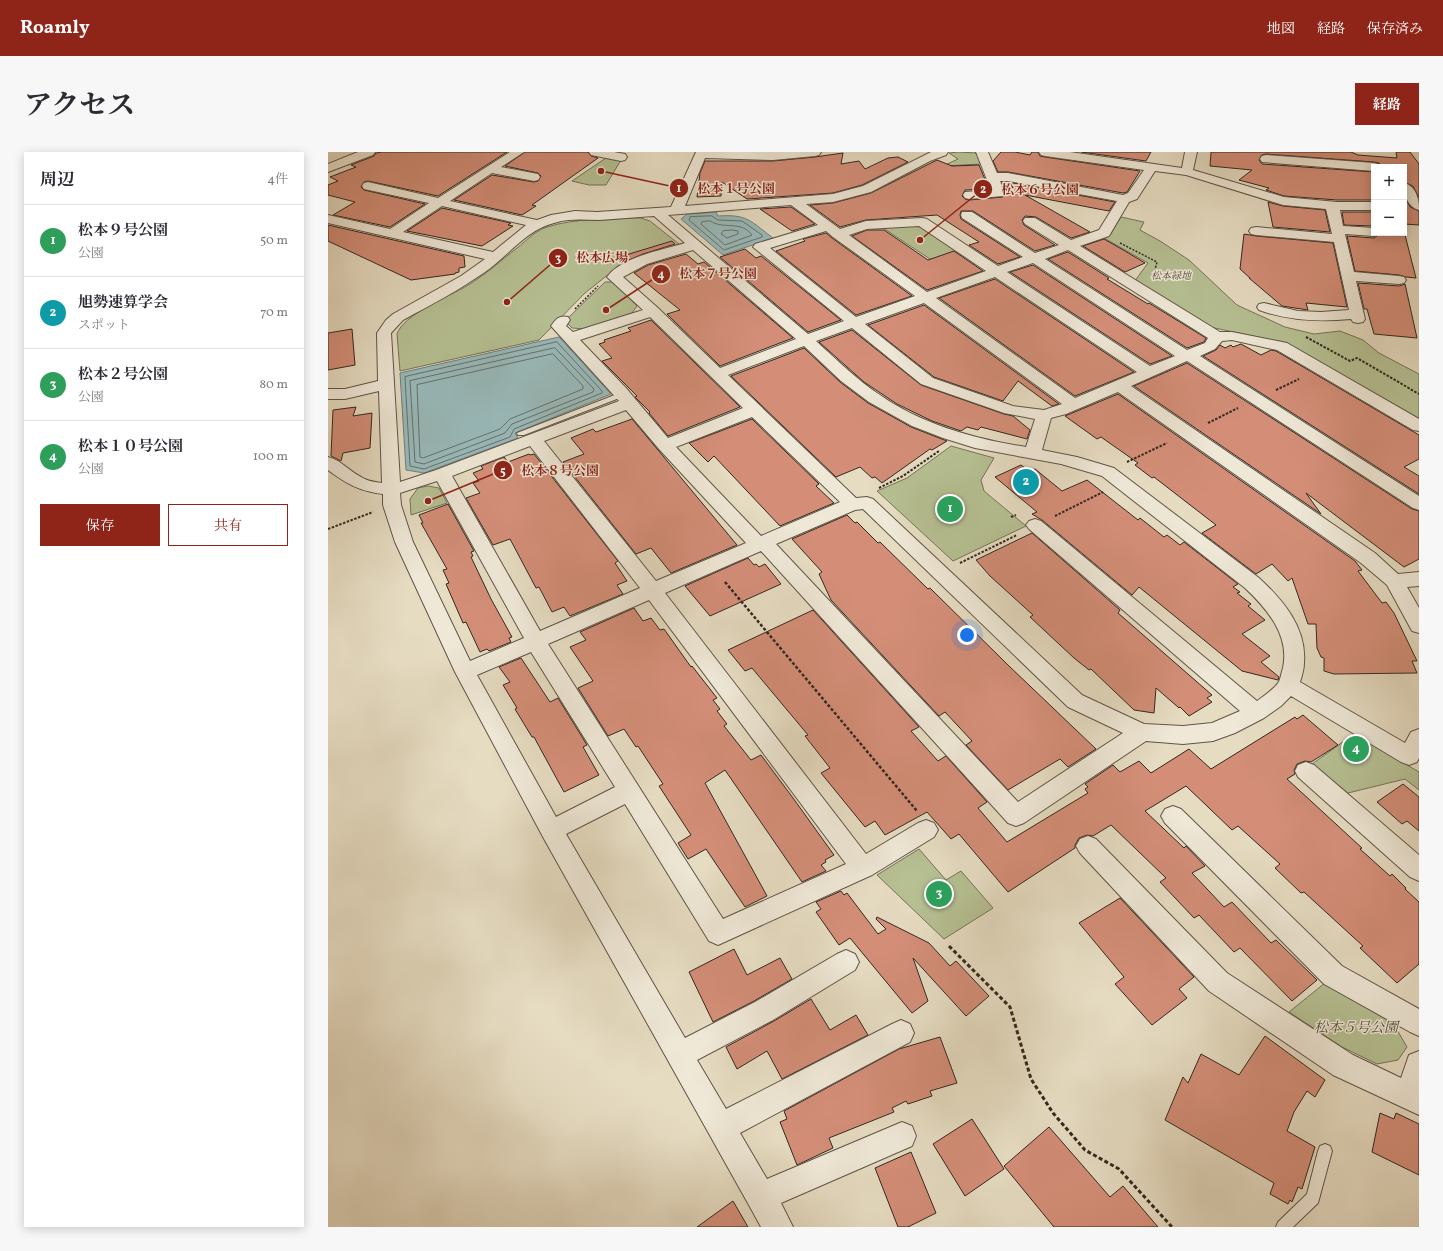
<!DOCTYPE html>
<html lang="ja">
<meta charset="utf-8">
<style>
body{margin:0;font-family:Vollkorn,"Noto Serif JP",serif;background:#f7f7f7;color:#2b2b33}
.controls{position:absolute;right:12px;top:12px;display:grid;overflow:hidden;border-radius:0px;box-shadow:0 2px 10px #0003}
.controls button{width:36px;height:36px;display:grid;place-items:center;padding:0;border:0;border-bottom:1px solid #e1e1e2;background:#fff;color:#2b2b33;font:20px sans-serif}
.you{position:absolute;left:639px;top:483px;width:14px;height:14px;margin:-10px;border:3px solid #fff;border-radius:50%;background:#1a73e8;box-shadow:0 0 0 6px #1a73e833}
.badge{display:grid;place-items:center;width:26px;height:26px;border-radius:50%;background:#8f2418;color:#fff;font-size:13px;font-weight:700}
.pin{position:absolute;translate:-50% -50%;border:2px solid #fff;box-shadow:0 1px 4px #0006}
.list{margin:0;padding:0;list-style:none}
h2{display:flex;justify-content:space-between;align-items:center;height:52px;margin:0;padding:0 16px;font-size:17px}
h2 small{font-size:13px;font-weight:400;color:#7c7c81}
.list li{display:grid;grid-template-columns:26px 1fr auto;gap:12px;align-items:center;box-sizing:border-box;height:72px;padding:0 16px;border-top:1px solid #e1e1e2}
.list b{display:block;font-size:15px;white-space:nowrap}
.list p{margin:0;font-size:13px;white-space:nowrap;color:#7c7c81}
.list em{font-size:13px;font-style:normal;color:#7c7c81}
.actions{display:flex;gap:8px;padding:12px 16px}
.actions a{flex:1;padding:9px 0;border:1px solid #8f2418;border-radius:0px;text-align:center;font-size:14px;color:#8f2418}
.actions .main{background:#8f2418;color:#fff}
.map{position:relative;flex:none;width:1091px;height:1075px;overflow:hidden;border-radius:0px}
header{display:flex;align-items:center;gap:24px;box-sizing:border-box;height:56px;padding:0 20px;background:#8f2418;color:#fff}
header strong{font-size:19px}
nav{display:flex;gap:22px;margin-inline-start:auto;font-size:14px}
.intro{display:flex;align-items:center;justify-content:space-between;box-sizing:border-box;height:96px;padding:0 24px}
h1{margin:0;font-size:28px}
.button{padding:10px 18px;border-radius:0px;background:#8f2418;color:#fff;font-size:14px;font-weight:700}
main{display:flex;gap:24px;padding:0 24px}
aside{flex:1;background:#fff;border-radius:0px;box-shadow:0 2px 10px #0003}
.map>svg:first-child{display:block}
.green{fill:#b6c093;stroke:#747459}
.water{fill:#99babb;stroke:#70807d}
.lines{fill:none;stroke-linecap:round;stroke-linejoin:round}
.shore{stroke:#66716d;stroke-width:1}
.building{fill:#d48e78;stroke:#32281f}
.lane-casing{stroke:#5f5548;stroke-width:2}
.street-casing{stroke:#5f5548;stroke-width:2}
.path-far3{stroke:#32281f;stroke-width:1.5;stroke-dasharray:2 1.5;stroke-linecap:butt}
.path-far2{stroke:#32281f;stroke-width:2;stroke-dasharray:2.5 1.5;stroke-linecap:butt}
.path-far1{stroke:#32281f;stroke-width:2.5;stroke-dasharray:3 2;stroke-linecap:butt}
.path{stroke:#32281f;stroke-width:3;stroke-dasharray:4 2.5;stroke-linecap:butt}
.lane{fill:#efe8d7;fill-rule:evenodd}
.street{fill:#efe8d7;fill-rule:evenodd}
.labels{text-anchor:middle;dominant-baseline:central;stroke-width:3;stroke-linejoin:round;paint-order:stroke}
.far-park-label{font-size:10px;font-style:italic;fill:#534e3c;stroke:#efe8d7}
.near-park-label{font-size:14px;font-style:italic;fill:#534e3c;stroke:#efe8d7}
.leader{fill:none;stroke:#8f2418;stroke-width:1.5}
.callout-dot{fill:#8f2418;stroke:#efe8d7;stroke-width:1.5}
.mark-label{font-size:12px;text-anchor:middle;font-weight:bold;fill:#fff}
.callout-label{font-size:13px;text-anchor:middle;font-weight:bold;fill:#8f2418;stroke:#efe8d7;stroke-width:3;stroke-linejoin:round;paint-order:stroke}
</style>
<header>
<strong>Roamly</strong>
<nav><a>地図</a><a>経路</a><a>保存済み</a></nav>
</header>
<div class="intro"><h1>アクセス</h1><a class="button">経路</a></div>
<main>
<aside>
<h2>周辺<small>4件</small></h2>
<ul class="list">
<li><span class="badge" style="background:#2e9e5b">1</span><div><b>松本９号公園</b><p>公園</p></div><em>50 m</em></li>
<li><span class="badge" style="background:#0f9aa8">2</span><div><b>旭勢速算学会</b><p>スポット</p></div><em>70 m</em></li>
<li><span class="badge" style="background:#2e9e5b">3</span><div><b>松本２号公園</b><p>公園</p></div><em>80 m</em></li>
<li><span class="badge" style="background:#2e9e5b">4</span><div><b>松本１０号公園</b><p>公園</p></div><em>100 m</em></li>
</ul>
<div class="actions"><a class="main">保存</a><a>共有</a></div>
</aside>
<div class="map">
<svg width="1091" height="1075" viewBox="0 0 1091 1075">
<rect width="100%" height="100%" fill="#e6dcc2"/>
<filter id="stains"><feTurbulence type="fractalNoise" baseFrequency=".005" numOctaves="4"/><feColorMatrix values="0 0 0 0 .2 0 0 0 0 .09 0 0 0 0 .02 0 0 0 .5 -.17"/></filter>
<radialGradient id="worn" r=".72"><stop offset=".6" stop-color="#630" stop-opacity="0"/><stop offset="1" stop-color="#630" stop-opacity=".3"/></radialGradient>
<!-- green -->
<g class="green">
<polygon points="630,0 649,1 653,12 615,14 630,7 621,1"/>
<polygon points="278,6 293,8 278,33 261,33 244,29"/>
<polygon points="793,65 816,70 812,78 832,89 861,108 909,153 957,175 986,182 1012,179 1035,188 1051,201 1091,222 1091,268 958,191 882,175 806,130 820,111 776,86 782,83"/>
<path d="M313 66 322 69 351 92 286 118 257 141 211 188 72 219 69 182C75 163 118 146 135 136 155 125 172 109 189 96 199 88 207 79 219 75 247 66 283 67 313 66Z"/>
<polygon points="585,73 592,75 630,100 605,109 555,76"/>
<polygon points="277,130 285,130 309,154 304,161 257,177 244,176 237,169"/>
<polygon points="623,294 666,306 653,328 656,339 698,374 625,409 549,339 579,326"/>
<polygon points="100,334 111,336 119,351 83,363 82,347 90,336"/>
<polygon points="1026,582 1091,620 1091,638 1077,627 1020,641 984,612"/>
<polygon points="591,697 618,728 633,719 665,756 616,787 549,723"/>
<polygon points="997,831 1065,871 1079,895 1070,908 1049,912 1014,895 961,860"/>
</g>
<!-- water -->
<g class="water">
<path d="M388 60 390 64C420 62 422 69 445 86L395 103 353 67 359 62Z"/>
<polygon points="231,185 283,242 187,281 190,286 96,321 78,318 72,221"/>
</g>
<g class="lines">
<!-- shore -->
<g class="shore">
<polygon points="384,64 390,68 414,69 434,83 434,85 396,98 361,68 362,65"/>
<path d="M382 69C396 78 413 68 424 83L397 93 373 72 374 70Z"/>
<polygon points="405,78 410,79 410,82 399,86 393,82 395,79"/>
<polygon points="229,190 274,239 274,241 186,277 182,285 96,317 82,314 77,225"/>
<polygon points="227,196 266,237 265,240 184,272 177,281 96,312 87,310 82,229"/>
<polygon points="225,202 255,234 255,237 182,267 172,277 95,306 92,305 89,233"/>
</g>
</g>
<!-- building -->
<g class="building">
<polygon points="54,0 179,0 110,44 40,29 36,30 33,35 36,38 97,52 62,75 5,63 27,50 0,43 0,33 10,29 2,25 28,15 23,13 46,4 48,1"/>
<polygon points="197,0 260,0 263,4 270,6 204,53 208,54 194,63 126,48 164,23 206,30 210,29 213,24 210,21 177,14"/>
<polygon points="673,0 687,0 702,3 704,0 710,0 712,4 717,5 812,19 799,40 795,41 680,20 670,20 665,9"/>
<polygon points="753,0 823,0 818,9"/>
<polygon points="883,0 1023,0 1030,3 1069,6 1068,0 1082,0 1091,12 1091,46 1085,34 1076,30 1076,15 1053,15 1051,11 1046,10 938,2 934,3 931,8 934,12 1046,20 1046,48 1009,48 956,44 938,38 941,36 911,28 924,18 882,14"/>
<polygon points="515,1 513,12 531,9 537,17 560,6 570,5 580,10 534,33 505,41 419,47 394,30 393,44 369,45 372,21 377,9 445,9 487,5"/>
<polygon points="609,8 624,14 651,13 661,37 637,38 634,44 637,47 641,48 675,45 678,40 674,30 680,30 787,50 781,59 697,43 762,80 743,86 708,65 697,64 694,68 696,73 727,93 707,99 645,59 633,59 632,63 633,67 692,105 670,112 641,93 651,90 609,63 538,68 512,75 482,53 505,51 543,41"/>
<polygon points="1076,43 1082,55 1091,59 1091,73 1076,72"/>
<polygon points="940,50 955,54 997,58 1002,80 945,75"/>
<polygon points="463,55 487,72 464,79 432,57"/>
<polygon points="114,56 183,71 180,73 185,74 154,94 79,79"/>
<polygon points="1014,60 1046,60 1046,74 1016,73"/>
<polygon points="0,73 136,104 137,115 131,116 131,120 127,121 127,122 83,128 0,89"/>
<polygon points="539,78 556,78 600,108 626,99 655,119 599,138 524,84"/>
<polygon points="1076,79 1088,126 1078,125 1071,123 1027,119 1019,84 1046,86 1053,81 1076,81"/>
<polygon points="498,81 504,86 584,144 528,163 448,99 477,89 475,87"/>
<polygon points="916,82 928,84 1005,91 1019,155 978,151 980,158 954,154 921,126 922,126 912,117"/>
<polygon points="776,87 797,99 817,111 797,120 755,94"/>
<polygon points="344,89 347,92 315,102 294,111 288,106"/>
<polygon points="417,97 428,106 433,104 513,168 480,180 392,105"/>
<polygon points="740,100 781,126 779,127 820,152 821,151 878,186 876,190 859,196 720,107"/>
<polygon points="358,102 370,112 376,110 465,186 392,214 339,162 352,158 306,121 320,113"/>
<polygon points="705,113 844,204 822,212 682,120"/>
<polygon points="667,127 806,220 747,244 611,146"/>
<polygon points="1030,131 1071,134 1077,132 1089,186 1046,182 1039,157 1036,157"/>
<polygon points="596,153 731,252 724,254 690,229 675,249 606,225 540,173"/>
<polygon points="323,168 412,255 340,284 321,261 322,260 307,245 309,244 274,209 284,206 271,192 277,190 276,188 303,179 300,176"/>
<polygon points="24,177 27,213 0,218 0,181"/>
<polygon points="524,178 593,233 676,262 685,264 702,278 699,287 653,275 650,278 639,275 633,279 604,269 569,252 536,230 491,190"/>
<polygon points="913,192 933,203 943,198 948,199 1091,283 1091,307 1076,315 1091,324 1091,342 875,204 888,198 892,193 897,196 903,193 905,195"/>
<polygon points="476,196 512,230 540,251 583,275 619,289 604,298 602,297 554,331 547,325 544,326 532,315 508,325 403,224"/>
<polygon points="859,211 1084,357 1091,359 1091,407 1076,415 978,341 993,362 806,234"/>
<polygon points="790,242 1027,409 1034,418 1030,419 1054,451 1058,450 1066,461 1089,509 1084,509 1089,521 1006,522 996,519 996,506 993,505 989,496 988,472 980,472 964,426 960,429 944,412 928,422 874,381 888,373 826,325 824,326 807,313 810,311 773,285 769,287 737,264"/>
<polygon points="28,255 25,264 44,261 42,296 15,301 13,309 3,304 5,258"/>
<polygon points="304,267 330,298 409,393 343,421 323,396 308,402 235,310 256,302 243,286 265,277 268,280"/>
<polygon points="424,267 491,332 488,334 506,351 452,374 386,304 380,310 361,291"/>
<polygon points="201,302 202,303 206,302 290,409 287,411 299,429 289,433 295,442 242,464 236,455 224,460 211,435 208,436 182,387 165,393 138,346 152,341 145,331 151,329 145,321 155,317 153,314 176,305 180,310"/>
<polygon points="693,313 701,319 707,317 734,339 759,328 810,368 812,366 836,385 839,383 852,393 856,390 910,432 905,435 912,440 909,441 923,452 920,454 937,468 914,482 942,504 933,510 951,525 950,528 914,519 811,435 804,443 714,368 704,362 709,360 667,325"/>
<polygon points="120,352 146,399 143,400 145,404 143,405 163,447 184,485 181,486 183,490 161,499 159,497 152,500 138,470 135,471 118,432 121,431 115,418 119,417 93,371 95,371 91,363"/>
<polygon points="519,363 527,371 529,370 550,391 552,390 600,437 602,436 681,514 768,597 740,615 732,607 680,638 638,593 644,589 617,560 611,564 503,448 491,422 494,420 464,387"/>
<polygon points="704,381 792,458 790,461 884,543 879,546 884,550 861,564 852,555 851,556 828,536 826,561 806,558 763,517 761,518 746,506 702,465 705,463 662,424 648,408"/>
<polygon points="420,406 426,413 428,412 431,415 437,412 453,432 382,464 357,434"/>
<polygon points="306,456 315,469 323,466 332,478 336,477 363,515 364,514 389,546 385,548 392,557 389,559 399,572 396,574 423,608 433,603 465,646 506,703 497,708 498,710 493,713 498,719 474,730 397,618 377,631 439,744 417,755 378,697 360,707 350,691 363,683 331,634 335,632 310,594 308,595 296,577 280,584 250,536 265,529 242,495 258,488 252,480"/>
<polygon points="485,458 591,575 583,579 610,609 618,604 659,650 650,656 679,690 760,641 757,637 760,635 757,632 785,613 792,620 811,609 823,621 861,597 883,617 967,565 969,567 975,563 1010,593 983,610 977,609 969,612 966,618 967,622 959,627 1034,696 1032,697 1062,724 1064,722 1078,736 1077,737 1091,750 1091,812 1069,831 1032,796 1035,794 976,740 973,741 947,716 952,712 910,674 904,678 858,634 817,659 856,696 858,694 877,714 864,721 896,755 904,750 943,791 948,788 989,828 964,849 912,796 906,800 871,763 866,766 832,730 838,726 783,673 765,684 759,683 751,686 747,693 747,696 680,740 631,682 623,687 599,660 557,683 547,669 537,675 493,621 502,616 477,584 480,583 424,516 417,519 400,498"/>
<polygon points="193,506 222,550 230,546 259,593 255,595 271,623 236,640 206,585 204,585 187,557 189,556 175,533 182,530 171,515"/>
<polygon points="1075,632 1091,645 1091,679 1079,669 1074,672 1049,650"/>
<polygon points="513,739 516,743 519,741 550,782 558,777 548,767 549,765 601,791 622,814 628,809 661,844 638,864 585,806 600,849 584,861 522,786 511,793 488,760 493,757 488,750"/>
<polygon points="792,746 866,825 851,837 859,846 824,873 787,832 796,825 751,771"/>
<polygon points="406,797 419,823 452,806 464,827 426,849 385,870 361,820"/>
<polygon points="483,847 502,878 528,863 540,883 454,927 439,899 409,917 398,895 446,869"/>
<polygon points="937,884 997,928 987,945 979,939 966,960 959,979 987,995 974,1037 970,1035 964,1050 962,1048 960,1052 942,1042 946,1031 837,968 855,925 860,931 873,902 911,923"/>
<polygon points="612,885 629,931 602,939 604,944 580,952 578,949 564,956 566,960 501,986 505,996 469,1013 452,970 459,967 456,959 571,897"/>
<polygon points="1052,961 1066,967 1068,961 1091,972 1091,1023 1044,1000"/>
<polygon points="644,967 676,1017 637,1044 605,992"/>
<polygon points="721,975 782,1045 795,1034 830,1075 726,1075 676,1014"/>
<polygon points="583,1000 608,1061 580,1075 570,1075 547,1016"/>
<polygon points="405,1049 420,1075 369,1075"/>
</g>
<g class="lines">
<!-- lane casing -->
<g class="lane-casing">
<g id="lane">
<polygon points="292,241 298,241 299,243 196,283 190,283 189,281"/>
<polygon points="997,992 1002,994 1004,999 990,1051 965,1075 948,1075 950,1070 979,1042 990,999 992,994"/>
</g>
</g>
<!-- street casing -->
<g class="street-casing">
<g id="street">
<polygon points="30,0 47,0 45,3 0,20 0,12"/>
<path d="M182 0H196L173 15 210 22 212 25 210 28 206 29 164 21 122 49 209 68 223 63 247 59 269 60 343 55 368 0H493L491 3 487 4 445 8 377 6 357 54 505 42 535 34 603 0H620L618 3 602 9 543 40 505 50 478 52 512 77 538 69 594 66 599 67 670 114 695 105 634 66 633 63 634 60H644L707 101 731 93 697 72 695 69 697 66H707L743 88 771 78 789 49 680 29H672L677 41 675 44 641 47 637 46 635 43 637 40 663 38 648 0H660L669 21H680L795 43 800 41 816 18 717 4 713 3 711 0H742L854 16 857 0H869L865 18 956 45 1009 50H1046V58H1012L1015 74 1046 76V81H1052L1046 84 1017 82 1026 120 1071 124 1076 125 1078 128 1076 131 1071 132 1028 129 1037 167 1035 170 1030 171 1025 170 1023 167C991 170 961 169 931 158L929 155 931 152 936 151 970 159 993 160 1021 158 1006 90 928 83 923 82 921 79 923 76 928 75 1004 82 998 57 955 53 858 23 827 19 809 47 801 50 781 84 752 94 892 180H904L959 191 1091 267V279L1085 278 949 198 904 188 894 189 887 197 872 204 1091 344V358L1085 356 859 209 803 234 1047 401 1070 422 1091 420V434L1079 435 1091 456V481L1084 479 1059 433 1033 411 790 240 738 262 723 266 714 298 749 305 786 316 931 426C955 448 979 476 976 511 976 517 974 524 972 530L1077 591 1083 580 1091 577V606L1089 610 1081 613 1073 610 963 544 953 554 936 566 907 581 885 589 855 592 818 589 696 671 688 674 680 671 433 399 337 441 538 702 590 671 598 668 606 671 610 678 606 685 544 723 390 793 381 789 297 652 238 682 357 886 427 850 509 802 518 798 527 802 531 810 527 818 445 868 369 908 398 957 564 872 573 868 582 872 586 881 582 890 412 981 439 1027 574 970 584 974 588 984 584 994 453 1051 465 1075H433L422 1055 215 685 127 520 67 390 55 353V342C31 339 19 332 0 318V305C13 308 21 319 33 325 39 329 47 330 54 331L51 239 17 247H0V237H17L50 229 49 181 58 168 65 162 133 124 157 107 0 71V63L62 77 101 51 36 37 34 34 36 31 40 30 110 46ZM463 53 490 73 427 92 425 95 516 169 480 182 340 63ZM114 54 198 73 165 100 75 80ZM326 64 357 91C335 98 293 105 279 125L315 158 245 180 238 174 242 168 240 165C231 163 228 167 223 174L291 249 108 318 72 330 63 181 75 168C103 153 131 138 157 120 179 105 198 78 226 71 241 66 256 68 271 68 289 67 308 65 326 64ZM591 74 658 119 599 140 521 83 539 77ZM498 79 505 85 587 144 528 165 442 96ZM365 98 468 187 392 216 330 156 295 125 319 112ZM740 98 880 186 877 191 859 198 717 107ZM705 111 847 204 822 214 679 120ZM667 125 809 220 747 246 608 146ZM596 151 734 252 716 258 685 254 605 226 537 172ZM322 165 415 256 340 286 298 236 252 188ZM524 176 593 232 676 261 707 267 698 295C647 287 595 273 552 243 529 228 509 208 488 189ZM476 194 513 229 541 250 584 274 615 286 647 296 733 312 774 324 917 436C939 457 962 483 955 516 953 521 953 527 950 531 945 538 936 544 929 549L713 369 707 367 701 369 698 373 701 377 912 559 884 571 855 574 816 572 754 543 545 347 539 345 528 346 400 223ZM298 258 331 297 418 391 328 429 216 289ZM424 265 512 350 433 384 348 295ZM202 294 312 436 212 479 124 324ZM109 329 196 486 142 509 85 390 73 353 72 341ZM535 357 740 555 795 581 690 650 448 392 527 358ZM321 448 518 712 395 767 220 492ZM203 500 287 635 228 665 149 523Z"/>
<polygon points="261,0 286,0 297,2 299,5 297,8 293,9 263,3"/>
<polygon points="938,3 1046,11 1050,12 1052,15 1046,15 1046,19 934,10 932,7 934,4"/>
<path d="M1076 31C1088 34 1091 47 1091 58 1079 55 1076 42 1076 31Z"/>
<polygon points="978,610 986,613 1091,703 1091,729 1082,725 970,625 967,619 970,613"/>
<polygon points="845,654 853,657 1014,814 1091,857 1091,884 1082,880 996,832 837,671 833,664 837,657"/>
<polygon points="760,684 768,687 899,821 1025,903 1073,926 1081,903 1091,899 1091,963 1005,923 881,839 752,701 748,694 752,687"/>
</g>
</g>
<!-- path-far3 -->
<g class="path-far3">
<polyline points="792,91 829,110 825,125"/>
<polyline points="247,157 270,134"/>
</g>
<!-- path-far2 -->
<g class="path-far2">
<polyline points="978,185 1022,209 1029,206 1091,242"/>
<polyline points="948,238 971,227"/>
<polyline points="880,271 910,256"/>
<polyline points="799,310 839,291"/>
<polyline points="551,336 575,324 611,299"/>
<polyline points="727,364 775,340"/>
<polyline points="683,365 688,363"/>
<polyline points="0,377 45,360"/>
<polyline points="632,411 689,383"/>
</g>
<!-- path-far1 -->
<polyline class="path-far1" points="397,430 589,659"/>
<!-- path -->
<polyline class="path" points="621,794 682,855 703,927 725,961 757,998 791,1017 844,1075"/>
<!-- lane -->
<use href="#lane" class="lane"/>
<!-- street -->
<use href="#street" class="street"/>
</g>
<g class="labels">
<!-- far-park labels -->
<g class="far-park-label">
<text x="843" y="124">松本緑地</text>
</g>
<!-- near-park labels -->
<g class="near-park-label">
<text x="1028" y="876">松本５号公園</text>
</g>
</g>
<!-- callouts -->
<path class="leader" d="M273 19L351 36M592 88L655 37M179 150L230 106M278 158L333 122M100 349L175 318"/>
<g class="callout-dot">
<circle cx="273" cy="19" r="4"/>
<circle cx="592" cy="88" r="4"/>
<circle cx="179" cy="150" r="4"/>
<circle cx="278" cy="158" r="4"/>
<circle cx="100" cy="349" r="4"/>
<circle cx="351" cy="36" r="10"/>
<circle cx="655" cy="37" r="10"/>
<circle cx="230" cy="106" r="10"/>
<circle cx="333" cy="122" r="10"/>
<circle cx="175" cy="318" r="10"/>
</g>
<g class="mark-label">
<text x="351" y="40">1</text>
<text x="655" y="41">2</text>
<text x="230" y="110">3</text>
<text x="333" y="126">4</text>
<text x="175" y="323">5</text>
</g>
<g class="callout-label">
<text x="408" y="41">松本１号公園</text>
<text x="712" y="42">松本６号公園</text>
<text x="274" y="110">松本広場</text>
<text x="390" y="126">松本７号公園</text>
<text x="232" y="323">松本８号公園</text>
</g>
<rect width="100%" height="100%" filter="url(#stains)"/>
<rect width="100%" height="100%" fill="url(#worn)"/>
</svg>
<div class="controls">
<button>+</button>
<button>−</button>
</div>
<div class="you"></div>
<div class="pin badge" style="left:622px;top:357px;background:#2e9e5b">1</div>
<div class="pin badge" style="left:698px;top:330px;background:#0f9aa8">2</div>
<div class="pin badge" style="left:611px;top:742px;background:#2e9e5b">3</div>
<div class="pin badge" style="left:1028px;top:597px;background:#2e9e5b">4</div>
</div>
</main>
